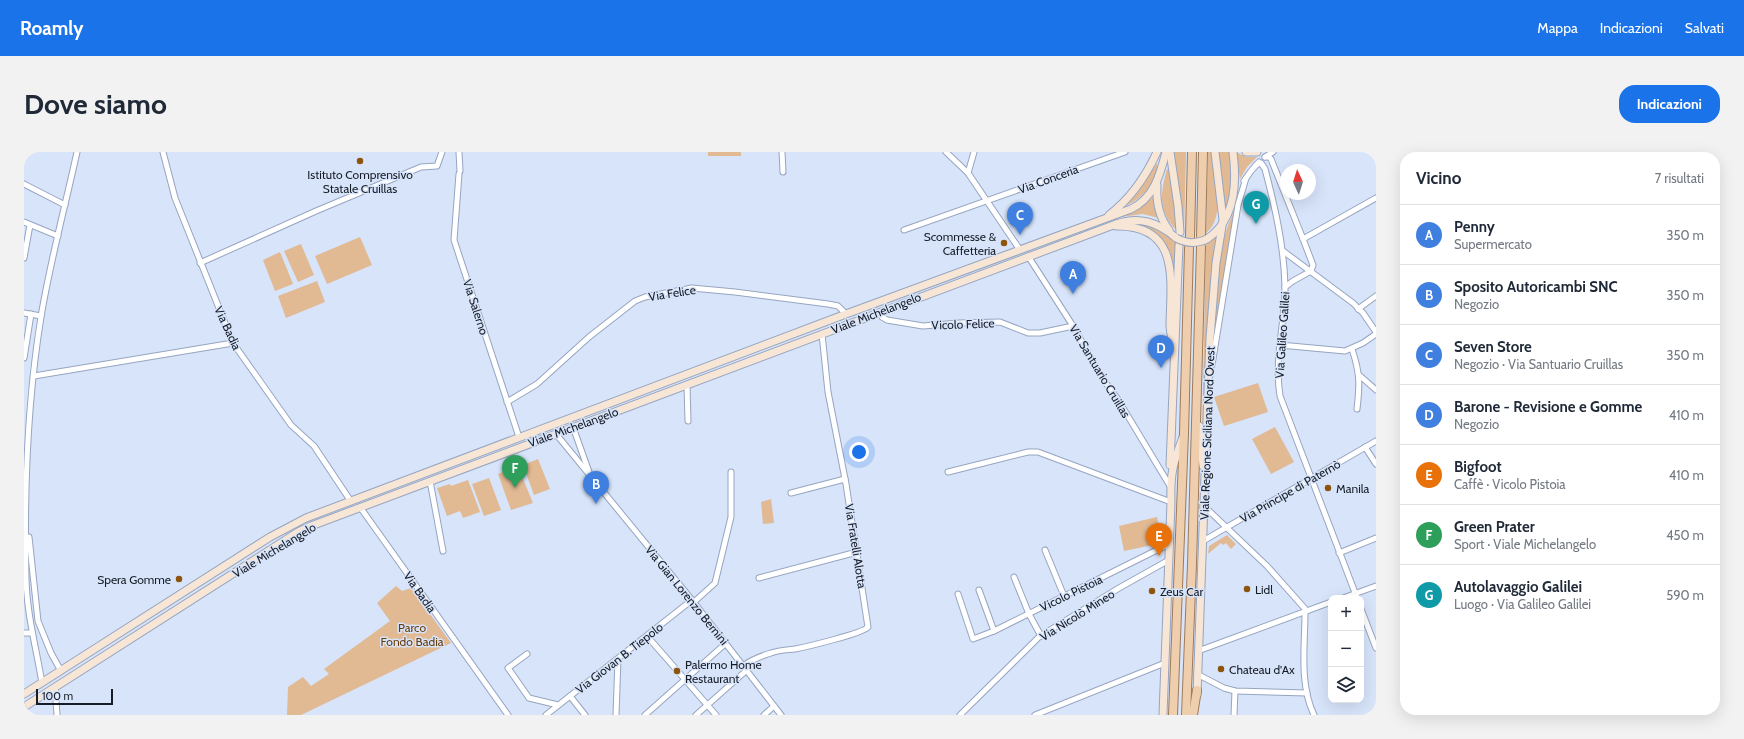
<!DOCTYPE html>
<html lang="it">
<meta charset="utf-8">
<style>
body{margin:0;font-family:Cabin,sans-serif;background:#f2f2f3;color:#1f2937}
.controls{position:absolute;right:12px;bottom:12px;display:grid;overflow:hidden;border-radius:8px;box-shadow:0 4px 16px #0002}
.controls button{width:36px;height:36px;display:grid;place-items:center;padding:0;border:0;border-bottom:1px solid #e0e1e3;background:#fff;color:#1f2937;font:20px sans-serif}
.compass{position:absolute;left:1256px;top:12px;width:36px;height:36px;border-radius:50%;background:#fff;box-shadow:0 4px 16px #0002;rotate:356deg}
.scale{position:absolute;left:12px;bottom:10px;width:77px;box-sizing:border-box;padding-left:4px;border:2px solid #171d27;border-top:0;font-size:11px;line-height:14px;white-space:nowrap;color:#171d27;-webkit-text-stroke:3px #d7e4fa;paint-order:stroke}
.you{position:absolute;left:835px;top:300px;width:14px;height:14px;margin:-10px;border:3px solid #fff;border-radius:50%;background:#1a73e8;box-shadow:0 0 0 6px #1a73e833}
.badge{display:grid;place-items:center;width:26px;height:26px;border-radius:50%;background:#1a73e8;color:#fff;font-size:13px;font-weight:700}
.pin{position:absolute;translate:-50% -33px;filter:drop-shadow(0 1px 2px #0008)}
.pin::after{content:'';position:absolute;top:21px;width:14px;height:12px;background:inherit;clip-path:polygon(0 0,100% 0,50% 100%)}
.list{margin:0;padding:0;list-style:none}
h2{display:flex;justify-content:space-between;align-items:center;height:52px;margin:0;padding:0 16px;font-size:17px}
h2 small{font-size:13px;font-weight:400;color:#747a83}
.list li{display:grid;grid-template-columns:26px 1fr auto;gap:12px;align-items:center;box-sizing:border-box;height:60px;padding:0 16px;border-top:1px solid #e0e1e3}
.list b{display:block;font-size:15px;white-space:nowrap}
.list p{margin:0;font-size:13px;white-space:nowrap;color:#747a83}
.list em{font-size:13px;font-style:normal;color:#747a83}
.icon{flex:none;width:22px;height:22px;fill:none;stroke:currentColor;stroke-width:2;stroke-linecap:round;stroke-linejoin:round}
.map{position:relative;flex:none;width:1352px;height:563px;overflow:hidden;border-radius:16px}
header{display:flex;align-items:center;gap:24px;box-sizing:border-box;height:56px;padding:0 20px;background:#1a73e8;color:#fff}
header strong{font-size:19px}
nav{display:flex;gap:22px;margin-inline-start:auto;font-size:14px}
.intro{display:flex;align-items:center;justify-content:space-between;box-sizing:border-box;height:96px;padding:0 24px}
h1{margin:0;font-size:28px}
.button{padding:10px 18px;border-radius:16px;background:#1a73e8;color:#fff;font-size:14px;font-weight:700}
main{display:flex;gap:24px;padding:0 24px}
aside{flex:1;background:#fff;border-radius:16px;box-shadow:0 4px 16px #0002}
.map>svg:first-child{display:block}
.green{fill:#e1b993}
.lines{fill:none;stroke-linecap:round;stroke-linejoin:round}
.street-casing{stroke:#96a5c0;stroke-width:7}
.secondary-casing{stroke:#96a5c0;stroke-width:9}
.primary-casing{stroke:#9c7b5c;stroke-width:10}
.street{stroke:#fff;stroke-width:5}
.secondary{stroke:#f7e6d6;stroke-width:7}
.primary{stroke:#efceae;stroke-width:8}
.secondary-bridge-casing{stroke:#96a5c0;stroke-width:9;stroke-linecap:butt}
.secondary-bridge{stroke:#f7e6d6;stroke-width:7}
.poi-dot{fill:#8d540c;stroke:#d7e4fa;stroke-width:1.5}
.labels{text-anchor:middle;dominant-baseline:central;stroke-width:3;stroke-linejoin:round;paint-order:stroke}
.poi-label{font-size:12px;fill:#171d27;stroke:#d7e4fa;text-anchor:start}
.street-label{font-size:12px;fill:#171d27;stroke:#d7e4fa}
.park-label{font-size:12px;fill:#673d0c;stroke:#d7e4fa}
</style>
<header>
<strong>Roamly</strong>
<nav><a>Mappa</a><a>Indicazioni</a><a>Salvati</a></nav>
</header>
<div class="intro"><h1>Dove siamo</h1><a class="button">Indicazioni</a></div>
<main>
<div class="map">
<svg width="1352" height="563" viewBox="0 0 1352 563">
<rect width="100%" height="100%" fill="#d7e4fa"/>
<!-- green -->
<g class="green">
<rect x="684" y="0" width="33" height="4"/>
<polygon points="1150,0 1162,0 1160,83 1158,82"/>
<path d="M1184 0H1188C1190 22 1203 66 1182 81Z"/>
<path d="M1193 0H1205C1207 18 1209 36 1203 53L1200 54Z"/>
<polygon points="1212,0 1222,5 1233,5 1223,15 1216,27"/>
<path d="M1133 11C1135 28 1117 49 1100 54L1115 38Z"/>
<path d="M1143 17H1145L1151 51 1153 79C1134 59 1136 41 1143 17Z"/>
<polygon points="1129,45 1134,66 1119,62 1096,65 1116,56"/>
<path d="M1210 60 1192 177 1190 182C1193 141 1191 97 1210 60Z"/>
<path d="M1110 71C1128 73 1138 81 1153 91L1150 122C1148 93 1137 81 1110 71Z"/>
<polygon points="1193,84 1180,279 1178,282 1182,93"/>
<polygon points="336,85 348,113 303,132 291,104"/>
<polygon points="277,92 290,123 274,130 260,99"/>
<polygon points="256,100 269,132 251,139 239,108"/>
<polygon points="293,129 301,150 262,166 254,144"/>
<polygon points="1234,231 1244,260 1200,274 1190,245"/>
<polygon points="1251,275 1270,310 1247,322 1228,287"/>
<polygon points="514,307 526,337 510,343 499,313"/>
<polygon points="494,315 509,351 487,358 474,322"/>
<polygon points="465,326 477,358 460,364 448,332"/>
<polygon points="444,328 456,360 439,366 436,359 423,364 413,336 426,332 427,334"/>
<polygon points="747,347 750,371 739,372 737,350"/>
<polygon points="1133,365 1138,391 1100,399 1095,374"/>
<polygon points="1203,383 1212,392 1207,397 1202,391 1199,393 1197,391 1184,402 1185,394"/>
<polygon points="372,434 378,439 387,436 427,491 277,563 263,563 264,535 279,525 287,534 305,522 300,517 366,469 353,451"/>
</g>
<g class="lines">
<!-- street casing -->
<g class="street-casing">
<g id="street">
<polyline points="139,0 151,46 209,191 267,273 290,294 326,348"/>
<polyline points="435,0 436,19"/>
<polyline points="758,0 759,20"/>
<polyline points="922,0 944,21 996,98"/>
<polyline points="1241,5 1245,5 1247,7 1279,87 1289,113 1287,119"/>
<polyline points="1241,5 1249,0"/>
<path d="M1232 13 1237 11 1241 17C1251 55 1260 94 1261 134 1261 171 1250 207 1256 244L1333 446"/>
<polyline points="944,21 950,0"/>
<polyline points="435,22 430,88 495,285"/>
<polyline points="1220,29 1227,19 1235,10"/>
<polyline points="0,32 41,53"/>
<polyline points="0,70 34,84"/>
<polyline points="880,78 1101,0"/>
<polyline points="1279,87 1352,46"/>
<polyline points="1259,99 1329,151 1339,161 1352,180"/>
<polyline points="1004,104 1049,174 1078,226 1093,246 1146,334"/>
<polyline points="0,106 6,73"/>
<polyline points="176,111 292,59 397,15 413,14 418,0"/>
<polyline points="1261,135 1269,129 1287,119"/>
<polyline points="1334,157 1352,144"/>
<polyline points="855,160 858,165 863,168 899,174 935,171 976,170 1004,181 1016,181 1049,174"/>
<polyline points="0,161 17,164"/>
<polyline points="1256,193 1321,199 1339,191 1352,182"/>
<path d="M1328 197C1336 221 1336 232 1333 257"/>
<polyline points="0,206 7,162"/>
<polyline points="1188,213 1214,53 1222,26"/>
<polyline points="1335,223 1352,238"/>
<polyline points="10,224 209,191"/>
<polyline points="663,233 664,269"/>
<polyline points="483,250 513,232 565,185 611,149 621,145 668,136 711,140 804,152 814,154 822,162"/>
<polyline points="549,275 565,320"/>
<polyline points="532,282 668,448 757,563"/>
<polyline points="1341,295 1352,312"/>
<polyline points="924,320 1004,300 1014,300 1147,350"/>
<polyline points="406,329 419,399"/>
<polyline points="767,341 821,327"/>
<polyline points="336,355 484,563"/>
<polyline points="1181,355 1243,414 1283,459"/>
<polyline points="5,385 14,469 27,501 37,519"/>
<polyline points="1179,389 1352,289"/>
<polyline points="1021,398 1040,444"/>
<polyline points="1315,401 1352,386"/>
<polyline points="990,425 1005,462 1017,484"/>
<polyline points="735,426 833,400"/>
<polyline points="955,438 970,479"/>
<polyline points="934,442 949,487 970,479 1145,392"/>
<polyline points="1319,446 1352,434"/>
<polyline points="670,450 691,431 707,365 707,320"/>
<polyline points="1337,457 1352,496"/>
<path d="M1281 460C1281 493 1275 532 1290 563"/>
<polyline points="0,481 8,481"/>
<polyline points="623,484 692,563"/>
<polyline points="1174,499 1307,450"/>
<polyline points="503,502 484,516 505,546 534,553"/>
<path d="M719 514C727 508 737 504 747 501 755 498 763 498 771 497 782 495 840 481 844 475L822 332 804 240 798 182"/>
<polyline points="1173,522 1200,536 1211,539 1283,541"/>
<path d="M18 531C12 495 3 463 2 427 0 340 3 251 17 165 26 110 41 55 53 0"/>
<polyline points="31,535 33,563"/>
<polyline points="546,544 561,563"/>
<polyline points="522,563 668,448"/>
<polyline points="592,563 594,507"/>
<polyline points="621,563 701,492"/>
<polyline points="672,563 723,518"/>
<polyline points="740,563 750,554"/>
<polyline points="936,563 1015,485 1095,436 1145,408"/>
<polyline points="1011,563 1141,511"/>
<polyline points="1210,563 1211,539"/>
</g>
</g>
<!-- secondary casing -->
<g class="secondary-casing">
<g id="secondary">
<polyline points="1146,0 1154,54 1156,80"/>
<polyline points="1222,0 1233,0"/>
<path d="M1133 33C1132 49 1135 65 1145 78"/>
<path d="M1085 63C1106 47 1122 24 1133 0"/>
<path d="M1092 74C1156 73 1147 127 1146 172 1146 179 1148 186 1149 193"/>
<path d="M1183 87C1212 68 1213 31 1209 0"/>
<polyline points="1175,274 1179,314"/>
<polyline points="1146,313 1155,93"/>
<path d="M0 542 246 385 282 366 822 162 1107 57C1130 46 1136 23 1142 0"/>
<polyline points="1173,543 1186,186 1192,111 1199,68 1191,0"/>
<path d="M0 555 274 380 287 374 1092 72C1115 64 1133 70 1151 85"/>
<path d="M1139 563 1147 350C1146 322 1149 311 1159 285"/>
</g>
</g>
<!-- primary casing -->
<g class="primary-casing">
<g id="primary">
<polyline points="1177,84 1179,0"/>
<polyline points="1166,85 1168,0"/>
<polyline points="1149,563 1160,281 1165,96"/>
<polyline points="1162,563 1168,412 1177,95"/>
<polyline points="1169,563 1173,538"/>
</g>
</g>
<!-- street -->
<use href="#street" class="street"/>
<!-- secondary -->
<use href="#secondary" class="secondary"/>
<!-- primary -->
<use href="#primary" class="primary"/>
<!-- secondary-bridge casing -->
<g class="secondary-bridge-casing">
<path id="secondary-bridge" d="M1152 86C1163 92 1172 92 1183 87"/>
</g>
<!-- secondary-bridge -->
<use href="#secondary-bridge" class="secondary-bridge"/>
</g>
<!-- markers -->
<g class="poi-dot">
<circle cx="336" cy="9" r="4"/>
<circle cx="980" cy="91" r="4"/>
<circle cx="1304" cy="336" r="4"/>
<circle cx="155" cy="427" r="4"/>
<circle cx="1223" cy="437" r="4"/>
<circle cx="1128" cy="439" r="4"/>
<circle cx="1197" cy="517" r="4"/>
<circle cx="653" cy="519" r="4"/>
</g>
<g class="labels">
<!-- poi labels -->
<g class="poi-label">
<text x="336" y="22" text-anchor="middle">Istituto Comprensivo<tspan x="336" dy="14">Statale Cruillas</tspan></text>
<text x="972" y="84" text-anchor="end">Scommesse &amp;<tspan x="972" dy="14">Caffetteria</tspan></text>
<text x="1312" y="336">Manila</text>
<text x="147" y="427" text-anchor="end">Spera Gomme</text>
<text x="1231" y="437">Lidl</text>
<text x="1136" y="439">Zeus Car</text>
<text x="661" y="512">Palermo Home<tspan x="661" dy="14">Restaurant</tspan></text>
<text x="1205" y="517">Chateau d'Ax</text>
</g>
<!-- street labels -->
<g class="street-label">
<text transform="translate(1024 27) rotate(-20)">Via Conceria</text>
<text transform="translate(648 141) rotate(-9)">Via Felice</text>
<text transform="translate(452 155) rotate(72)">Via Salerno</text>
<text transform="translate(852 161) rotate(-21)">Viale Michelangelo</text>
<text transform="translate(939 172) rotate(-2)">Vicolo Felice</text>
<text transform="translate(204 176) rotate(65)">Via Badia</text>
<text transform="translate(1258 183) rotate(-86)">Via Galileo Galilei</text>
<text transform="translate(1076 219) rotate(59)">Via Santuario Cruillas</text>
<text transform="translate(549 275) rotate(-20)">Viale Michelangelo</text>
<text transform="translate(1183 281) rotate(-88)">Viale Regione Siciliana Nord Ovest</text>
<text transform="translate(1266 339) rotate(-30)">Via Principe di Paternò</text>
<text transform="translate(832 394) rotate(81)">Via Fratelli Alotta</text>
<text transform="translate(250 398) rotate(-31)">Viale Michelangelo</text>
<text transform="translate(396 440) rotate(55)">Via Badia</text>
<text transform="translate(1047 441) rotate(-26)">Vicolo Pistoia</text>
<text transform="translate(663 443) rotate(51)">Via Gian Lorenzo Bernini</text>
<text transform="translate(1053 463) rotate(-32)">Via Nicolò Mineo</text>
<text transform="translate(595 506) rotate(-38)">Via Giovan B. Tiepolo</text>
</g>
<!-- park labels -->
<g class="park-label">
<text x="388" y="475">Parco<tspan x="388" dy="14">Fondo Badia</tspan></text>
</g>
</g>
</svg>
<div class="controls">
<button>+</button>
<button>−</button>
<button><svg class="icon" aria-label="layers" viewBox="0 0 24 24"><path d="M12 4l9 5-9 5-9-5zM3 14l9 5 9-5"/></svg></button>
</div>
<svg class="compass" viewBox="-18 -18 36 36"><path d="M0-13l5 13h-10z" fill="#e53935"/><path d="M0 13l5-13h-10z" fill="#747a83"/></svg>
<div class="scale">100 m</div>
<div class="you"></div>
<div class="pin badge" style="left:1049px;top:142px;background:#3f7fe0">A</div>
<div class="pin badge" style="left:572px;top:352px;background:#3f7fe0">B</div>
<div class="pin badge" style="left:996px;top:83px;background:#3f7fe0">C</div>
<div class="pin badge" style="left:1137px;top:216px;background:#3f7fe0">D</div>
<div class="pin badge" style="left:1135px;top:404px;background:#e8710a">E</div>
<div class="pin badge" style="left:491px;top:336px;background:#2e9e5b">F</div>
<div class="pin badge" style="left:1232px;top:72px;background:#0f9aa8">G</div>
</div>
<aside>
<h2>Vicino<small>7 risultati</small></h2>
<ul class="list">
<li><span class="badge" style="background:#3f7fe0">A</span><div><b>Penny</b><p>Supermercato</p></div><em>350 m</em></li>
<li><span class="badge" style="background:#3f7fe0">B</span><div><b>Sposito Autoricambi SNC</b><p>Negozio</p></div><em>350 m</em></li>
<li><span class="badge" style="background:#3f7fe0">C</span><div><b>Seven Store</b><p>Negozio · Via Santuario Cruillas</p></div><em>350 m</em></li>
<li><span class="badge" style="background:#3f7fe0">D</span><div><b>Barone - Revisione e Gomme</b><p>Negozio</p></div><em>410 m</em></li>
<li><span class="badge" style="background:#e8710a">E</span><div><b>Bigfoot</b><p>Caffè · Vicolo Pistoia</p></div><em>410 m</em></li>
<li><span class="badge" style="background:#2e9e5b">F</span><div><b>Green Prater</b><p>Sport · Viale Michelangelo</p></div><em>450 m</em></li>
<li><span class="badge" style="background:#0f9aa8">G</span><div><b>Autolavaggio Galilei</b><p>Luogo · Via Galileo Galilei</p></div><em>590 m</em></li>
</ul>
</aside>
</main>
